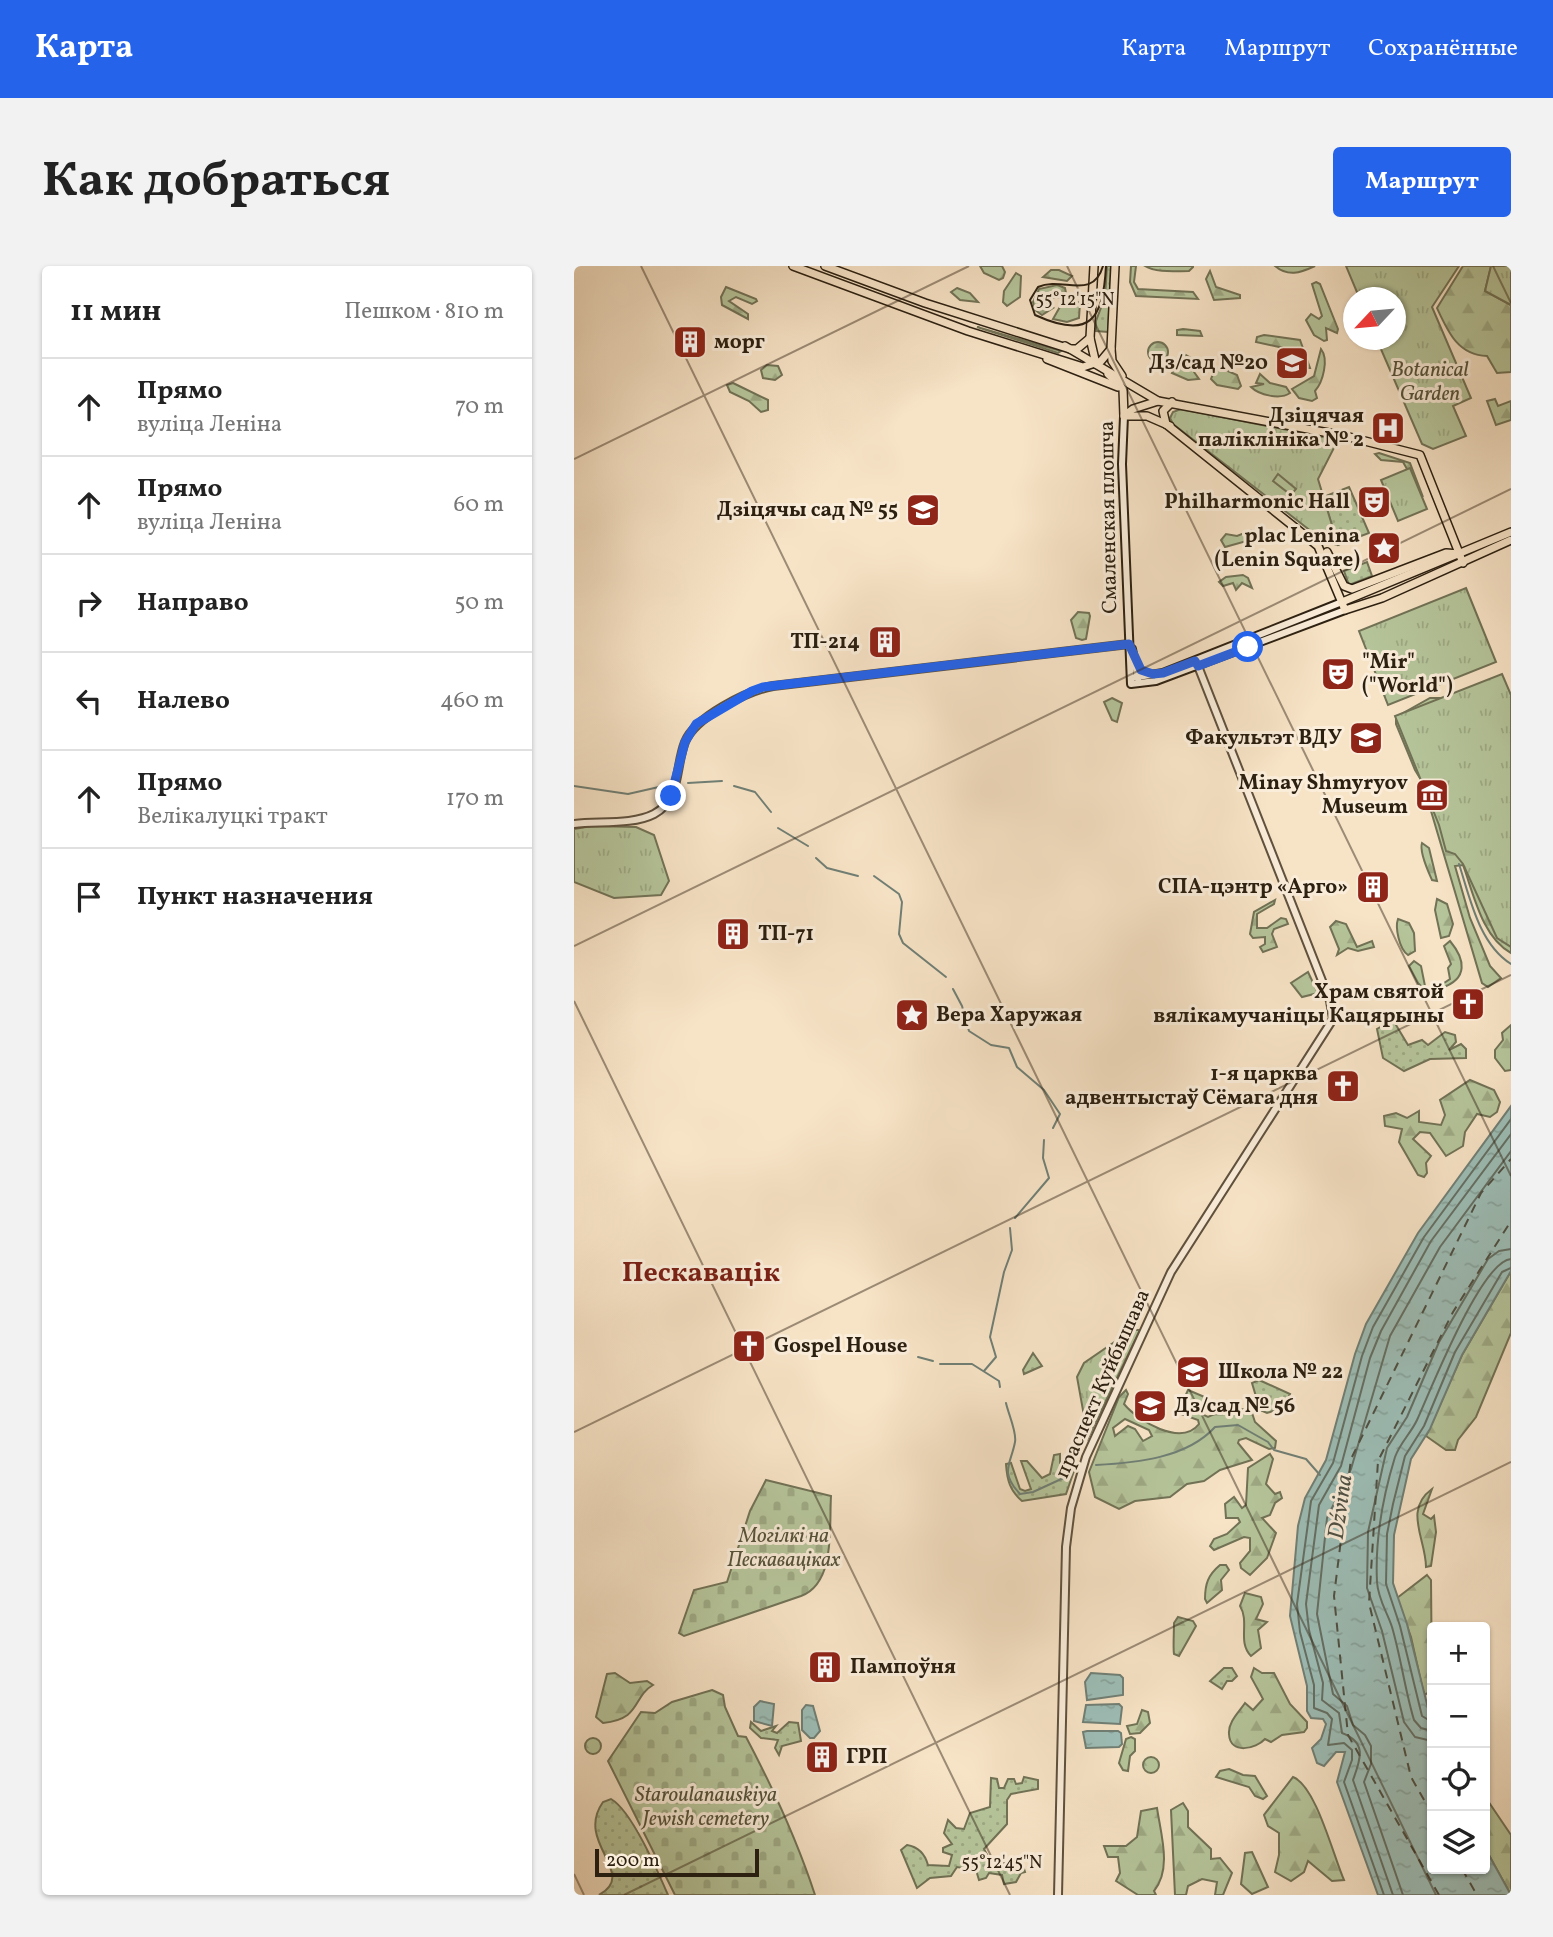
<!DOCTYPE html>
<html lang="ru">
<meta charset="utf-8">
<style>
body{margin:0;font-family:Vollkorn,serif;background:#f2f2f2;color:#222}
.controls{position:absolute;right:21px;bottom:21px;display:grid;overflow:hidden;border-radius:7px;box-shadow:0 2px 5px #0004}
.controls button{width:63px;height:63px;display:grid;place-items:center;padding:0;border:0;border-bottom:2px solid #e0e0e0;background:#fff;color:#222;font:35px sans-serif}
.compass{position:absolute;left:769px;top:21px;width:63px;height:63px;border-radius:50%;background:#fff;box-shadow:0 2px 5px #0004;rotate:244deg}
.scale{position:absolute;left:21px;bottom:18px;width:164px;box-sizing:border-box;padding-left:7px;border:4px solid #2c2011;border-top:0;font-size:19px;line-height:24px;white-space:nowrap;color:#2c2011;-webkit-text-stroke:5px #faedda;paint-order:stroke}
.stop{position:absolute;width:21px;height:21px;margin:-16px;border:5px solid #2563eb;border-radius:50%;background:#fff}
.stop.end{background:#2563eb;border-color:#fff;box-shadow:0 2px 7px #0008}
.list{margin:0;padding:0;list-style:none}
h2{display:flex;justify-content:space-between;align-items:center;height:91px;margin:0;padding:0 28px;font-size:30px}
h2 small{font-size:23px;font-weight:400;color:#767676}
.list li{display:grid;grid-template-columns:46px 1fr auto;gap:21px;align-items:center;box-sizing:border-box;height:98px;padding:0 28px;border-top:2px solid #e0e0e0}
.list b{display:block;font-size:26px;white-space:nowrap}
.list p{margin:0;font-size:23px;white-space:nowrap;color:#767676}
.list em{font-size:23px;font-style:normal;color:#767676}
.icon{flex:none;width:38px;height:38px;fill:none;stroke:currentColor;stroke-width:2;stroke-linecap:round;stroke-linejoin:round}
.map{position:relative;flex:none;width:937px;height:1629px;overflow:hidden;border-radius:7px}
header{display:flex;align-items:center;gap:42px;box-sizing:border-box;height:98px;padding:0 35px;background:#2563eb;color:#fff}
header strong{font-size:33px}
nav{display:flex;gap:38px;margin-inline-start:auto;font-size:24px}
.intro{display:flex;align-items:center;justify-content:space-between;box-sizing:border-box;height:168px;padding:0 42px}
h1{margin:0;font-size:49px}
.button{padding:18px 32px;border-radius:7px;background:#2563eb;color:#fff;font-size:24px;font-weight:700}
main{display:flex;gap:42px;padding:0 42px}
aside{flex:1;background:#fff;border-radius:7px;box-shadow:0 2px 5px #0004}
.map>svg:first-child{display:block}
.grass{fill:url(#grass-dots);stroke:#717256;stroke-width:2}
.forest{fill:url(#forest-firs);stroke:#717256;stroke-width:2;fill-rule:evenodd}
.cemetery{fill:url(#cemetery-stones);stroke:#717256;stroke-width:2}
.park{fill:url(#park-tufts);stroke:#717256;stroke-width:2}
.pitch{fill:#b6c59b;stroke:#717256;stroke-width:2}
.water{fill:url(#water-ripples);stroke:#707f75;stroke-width:2}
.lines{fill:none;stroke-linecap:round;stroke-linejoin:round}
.shore{stroke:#646f64;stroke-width:2}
.stream{stroke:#707f75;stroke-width:2}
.ferry{stroke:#4e4f43;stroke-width:2;stroke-dasharray:9 7;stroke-linecap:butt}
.tertiary-casing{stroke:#5f513e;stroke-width:10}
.secondary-casing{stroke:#2c2011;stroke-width:10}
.primary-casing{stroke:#2c2011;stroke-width:10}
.tertiary{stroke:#faedda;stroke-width:6}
.secondary{stroke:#faedda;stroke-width:6}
.primary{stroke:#f7e3c6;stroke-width:7}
.tram{stroke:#2c2011;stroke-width:2}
.route{stroke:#2563eb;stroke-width:9}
.ticks{fill:none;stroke:#2c2011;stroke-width:2;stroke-opacity:0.45}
.labels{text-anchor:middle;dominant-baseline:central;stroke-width:6;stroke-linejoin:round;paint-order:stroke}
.poi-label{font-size:21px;font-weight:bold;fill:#2c2011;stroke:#faedda;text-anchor:end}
.park-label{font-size:21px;font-style:italic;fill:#55523a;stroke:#faedda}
.street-label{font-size:21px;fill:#2c2011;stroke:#faedda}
.water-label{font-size:23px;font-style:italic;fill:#4e4f43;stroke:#faedda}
.district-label{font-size:28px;font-weight:bold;fill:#7a1f14;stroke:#faedda}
.ticks-label{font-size:18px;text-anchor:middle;fill:#2c2011;stroke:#faedda;stroke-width:6;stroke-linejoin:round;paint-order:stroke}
</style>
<header>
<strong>Карта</strong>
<nav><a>Карта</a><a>Маршрут</a><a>Сохранённые</a></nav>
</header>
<div class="intro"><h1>Как добраться</h1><a class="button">Маршрут</a></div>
<main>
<aside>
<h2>11 мин<small>Пешком · 810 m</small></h2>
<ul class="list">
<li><svg class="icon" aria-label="ahead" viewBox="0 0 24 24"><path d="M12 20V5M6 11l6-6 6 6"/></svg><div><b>Прямо</b><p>вуліца Леніна</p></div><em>70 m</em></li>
<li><svg class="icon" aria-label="ahead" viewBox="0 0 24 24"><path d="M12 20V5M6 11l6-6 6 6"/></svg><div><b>Прямо</b><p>вуліца Леніна</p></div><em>60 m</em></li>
<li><svg class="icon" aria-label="right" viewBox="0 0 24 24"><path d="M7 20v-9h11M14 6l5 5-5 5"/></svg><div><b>Направо</b></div><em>50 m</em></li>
<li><svg class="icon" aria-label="left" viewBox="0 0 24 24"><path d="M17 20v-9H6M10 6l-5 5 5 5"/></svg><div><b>Налево</b></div><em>460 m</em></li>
<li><svg class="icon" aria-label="ahead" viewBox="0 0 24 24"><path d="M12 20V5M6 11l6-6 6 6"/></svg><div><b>Прямо</b><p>Велікалуцкі тракт</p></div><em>170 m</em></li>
<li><svg class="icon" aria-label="arrive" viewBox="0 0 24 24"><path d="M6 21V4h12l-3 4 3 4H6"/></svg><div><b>Пункт назначения</b></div></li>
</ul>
</aside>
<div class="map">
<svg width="937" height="1629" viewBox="0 0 937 1629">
<defs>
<pattern id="grass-dots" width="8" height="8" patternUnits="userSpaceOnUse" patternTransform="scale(1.75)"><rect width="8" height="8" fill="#b6c59b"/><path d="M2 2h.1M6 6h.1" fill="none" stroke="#9da984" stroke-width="1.8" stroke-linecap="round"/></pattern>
<pattern id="forest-firs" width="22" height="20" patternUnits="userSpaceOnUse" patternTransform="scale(1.75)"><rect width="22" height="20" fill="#b6c59b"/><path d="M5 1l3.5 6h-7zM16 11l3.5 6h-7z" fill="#9da984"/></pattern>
<pattern id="cemetery-stones" width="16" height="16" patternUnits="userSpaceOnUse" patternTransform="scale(1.75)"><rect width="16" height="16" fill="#b6c59b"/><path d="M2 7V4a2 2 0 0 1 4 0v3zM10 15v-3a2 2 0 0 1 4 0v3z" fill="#9da984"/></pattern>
<pattern id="park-tufts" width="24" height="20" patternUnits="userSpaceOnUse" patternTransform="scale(1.75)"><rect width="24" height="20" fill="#b6c59b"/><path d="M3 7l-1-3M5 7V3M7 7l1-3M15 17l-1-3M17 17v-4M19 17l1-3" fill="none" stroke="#9da984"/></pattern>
<pattern id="water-ripples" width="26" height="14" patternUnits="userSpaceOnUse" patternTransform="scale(1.75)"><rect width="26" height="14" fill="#9dbeb7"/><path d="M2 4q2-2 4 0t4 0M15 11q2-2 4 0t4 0" fill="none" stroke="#87a39c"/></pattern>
</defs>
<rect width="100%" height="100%" fill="#f7e3c6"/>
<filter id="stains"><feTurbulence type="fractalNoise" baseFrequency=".00286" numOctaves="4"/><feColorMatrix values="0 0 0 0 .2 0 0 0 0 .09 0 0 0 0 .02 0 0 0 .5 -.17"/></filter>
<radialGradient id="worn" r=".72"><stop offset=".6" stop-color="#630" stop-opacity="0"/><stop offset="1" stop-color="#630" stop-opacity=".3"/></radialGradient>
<!-- grass -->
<g class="grass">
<polygon points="533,0 537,0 534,66 522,65 522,55 531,31"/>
<polygon points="403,61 487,85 484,87"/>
<polygon points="775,221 795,267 764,279 749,231"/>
<polygon points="793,296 798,310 775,319 770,305"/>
<polygon points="819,754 834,779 848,774 854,779 871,766 881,769 882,776 875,784 887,778 892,783 892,792 856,793 830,805 809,792 803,763"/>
<polygon points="459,1087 468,1100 450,1108 449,1104"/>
<polygon points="685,1114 716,1128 709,1142 693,1147 686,1144 678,1117"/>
<path d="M486 1188V1197L502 1199 492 1228 448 1235C436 1225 433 1214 432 1198L437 1197 446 1223 451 1225 457 1223 447 1195H453L468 1212 476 1208 480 1189Z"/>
<polygon points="650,1402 658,1402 663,1410 658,1415 653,1415 648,1423 636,1415"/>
<polygon points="177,1456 187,1465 202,1460 198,1465 203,1467 215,1456 224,1457 227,1475 208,1480 205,1489 201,1482 204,1474 187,1472 176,1462"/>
<path d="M450 1511 464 1514V1523L437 1528 433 1534V1558L410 1583 418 1598 448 1596 451 1606 447 1607 442 1616 430 1618 428 1609 415 1607 412 1612 405 1614 402 1604 383 1601 377 1610 356 1612 343 1622 327 1584 333 1579C345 1581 351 1588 354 1599L375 1600 378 1589 369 1586V1582L378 1578 370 1567 374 1554 382 1562 390 1563 396 1547 416 1541 417 1512 423 1513 425 1522H430L434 1513H440L442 1518 448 1517Z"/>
<path d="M37 1533C58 1545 84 1606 94 1629H25C65 1607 0 1577 29 1536Z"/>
</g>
<!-- forest -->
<g class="forest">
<polygon points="406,0 428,0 431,6 429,12 425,14 410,7"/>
<polygon points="557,0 562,0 560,16 564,23 619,26 624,33 562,30 556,16"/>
<path d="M571 0H619V1L615 5C601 5 582 7 571 0Z"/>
<path d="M701 0H741C726 7 714 11 701 0Z"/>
<path d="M889 0H917L911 25 937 39V106L923 107 913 90C884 89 874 66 863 42Z"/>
<polygon points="477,4 485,4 498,10 493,15 469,11"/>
<polygon points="636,5 642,21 666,29 666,32 640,34 632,13"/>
<polygon points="442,7 447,10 446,31 433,40 429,36 430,25"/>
<polygon points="742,16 746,18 764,63 763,67 752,62 753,74 750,75 740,69 732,54 737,48 745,53 748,50 738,18"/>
<polygon points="483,19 491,22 492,27 488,31 475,32 474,40 479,42 468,49 461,44 459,36 465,23"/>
<polygon points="152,21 182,33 183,35 178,38 162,31 155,35 174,48 174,53 148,39 147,31"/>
<polygon points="383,22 396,27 404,36 386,34 377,26"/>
<polygon points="496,34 506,37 505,52 493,56 479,53 487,39"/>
<polygon points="609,63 626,65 628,70 603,69 603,64"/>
<polygon points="690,69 726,74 736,102 731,102 714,83 682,76 683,71"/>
<circle cx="584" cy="86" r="10"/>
<path d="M747 83C755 93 749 116 741 125L743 132 738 135 725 132 718 123 740 110Z"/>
<polygon points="612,89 617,92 617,99 623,100 620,106 625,113 614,114 598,107"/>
<polygon points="193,99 204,100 208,109 201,114 189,112 187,104"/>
<polygon points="647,102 663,109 667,120 664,123 643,119 637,113 641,103"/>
<path d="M686 108 696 117 712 121 716 127C706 134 685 129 677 121L690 118 682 117Z"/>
<polygon points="159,117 194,134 194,144 187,146 175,135 156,126 153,119"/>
<polygon points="921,133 924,140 937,135 937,154 922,159 913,135"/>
<polygon points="805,187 836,197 849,231 829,196 807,194 801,188"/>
<polygon points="678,264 684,266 680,273 651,281 647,274 652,268 663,270"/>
<polygon points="669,309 674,312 678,322 668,317 662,324 659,317 649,320 645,316 652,311"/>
<polygon points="504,346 515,347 516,350 512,373 508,374 502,372 497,354"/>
<polygon points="538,432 548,437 543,456 538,454 530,436"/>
<path d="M856 432H871L937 572V687C908 671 900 629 889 599L881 600 896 652 916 700 927 712 914 721 908 717 857 545 865 543 841 504 822 458V451Z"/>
<path d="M848 577 855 582 863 615 858 614C854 605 845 586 848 577Z"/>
<polygon points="863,633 873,638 879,658 875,670 867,672 861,644"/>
<polygon points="701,634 700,638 683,648 683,662 693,662 707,652 712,653 714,658 700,663 698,668 703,681 689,686 686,681 691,678 691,671 679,672 676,668 680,646"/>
<path d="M824 653 835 657 840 667 841 685 834 689C825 683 821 661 824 653Z"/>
<polygon points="762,655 772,658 783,681 798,675 800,681 784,685 774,682 763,689 765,683 756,661"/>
<path d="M876 675C891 693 895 713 867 722V719L876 713 874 702 877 698 870 680Z"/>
<polygon points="840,695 847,700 852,725 844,717 835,700"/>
<polygon points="734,706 744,727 728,731 717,717"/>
<polygon points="937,759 937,804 931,805 921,792 921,784 929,774 928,767"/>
<polygon points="896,814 920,824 926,836 923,846 916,851 903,848 891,866 889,880 872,890 856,867 846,866 839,873 857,890 852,897 853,907 850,911 844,909 825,876 828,863 811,860 810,850 822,847 833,852 845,845 845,856 867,859 871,849 866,834"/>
<polygon points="937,1005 937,1067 902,1151 884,1174 881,1184 872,1184 852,1170 888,1089"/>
<path d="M552 1124 554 1128 550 1138C564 1155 607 1181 625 1158L624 1154 607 1148 611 1140 634 1151 654 1142 677 1144 681 1156 702 1175 701 1182 695 1183 672 1172 665 1174 664 1177 678 1194 646 1204 630 1215 613 1218 596 1231 561 1235 545 1243 521 1231 515 1206 545 1131ZM551 1153 575 1164 578 1170 569 1175 561 1163 554 1160 541 1170 539 1162Z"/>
<polygon points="696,1188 699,1193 692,1218 701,1228 706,1226 708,1232 701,1237 696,1249 688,1252 702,1267 693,1292 676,1309 667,1302 666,1297 676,1285 676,1272 670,1271 640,1284 636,1280 640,1273 653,1268 666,1256 664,1252 652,1252 651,1238 660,1231 668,1242 672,1239 674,1202"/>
<path d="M858 1223 849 1248 857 1253 860 1250 862 1266 857 1300 852 1301C852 1273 829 1244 858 1223Z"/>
<path d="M646 1299H652L655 1304 647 1314 648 1324 633 1337 631 1333C631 1318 634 1309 646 1299Z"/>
<polygon points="853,1309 857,1314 858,1425 850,1429 837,1371 823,1332"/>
<path d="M671 1327 687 1331 689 1338 682 1353 693 1356 684 1364 687 1382 677 1390C663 1376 676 1356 666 1340Z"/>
<path d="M604 1351 619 1355 622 1360 605 1390 600 1388C599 1383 600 1365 600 1357Z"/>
<path d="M680 1402 688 1407H700L716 1438 733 1456V1462L730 1466 708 1469 697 1476 691 1473C682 1483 656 1489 655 1468 654 1456 665 1446 671 1437L679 1444 689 1433 677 1411Z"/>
<path d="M41 1407 56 1417 73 1415 79 1419C58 1431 68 1453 29 1457L22 1451 33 1408Z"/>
<polygon points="568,1444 574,1446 576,1457 566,1467 556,1468 553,1460 563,1458"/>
<polygon points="557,1471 561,1473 561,1485 556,1490 554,1505 549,1504 545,1497 552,1473"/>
<circle cx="19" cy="1480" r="8"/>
<circle cx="577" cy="1499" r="8"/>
<polygon points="655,1503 669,1509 681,1510 693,1530 689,1533 681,1530 675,1521 642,1511 646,1505"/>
<path d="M719 1511C742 1520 759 1589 770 1614L758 1615 734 1595 730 1606 717 1615 701 1606 705 1589V1567L694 1560 690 1549Z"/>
<polygon points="912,1532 937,1569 937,1629 911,1582"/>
<polygon points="609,1537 614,1545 614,1561 637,1583 637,1593 646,1592 658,1607 649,1629 641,1629 643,1616 628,1613 614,1620 612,1629 601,1629 597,1544"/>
<path d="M583 1542C587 1569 598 1603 580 1625L582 1629H564L542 1615 546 1607 544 1591H534L530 1580H552L563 1571 567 1545Z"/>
<polygon points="678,1586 694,1621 678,1628 667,1618 671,1587"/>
</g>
<!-- cemetery -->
<g class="cemetery">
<path d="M192 1214 257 1230C255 1260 262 1317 227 1330L110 1370 105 1367 120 1324 153 1316 176 1245Z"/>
<path d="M138 1424 149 1429 151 1441 164 1470 172 1471C199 1522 223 1574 241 1629H101L34 1495 67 1446 81 1447 98 1436Z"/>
</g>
<!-- park -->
<g class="park">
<polygon points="772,0 885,0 858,41 897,132 879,140 892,170 859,183 848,178 803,74 822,74 822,32 785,31"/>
<polygon points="917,0 937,0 937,39 911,25"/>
<polygon points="607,143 764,174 744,213 764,279 751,276 599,158 596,152 599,146"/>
<polygon points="836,202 853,243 824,255 807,214"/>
<polygon points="892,322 922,396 814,439 785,365"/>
<polygon points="928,408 937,429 937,681 923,672 889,598 881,588 872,585 865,559 821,450"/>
<polygon points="18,560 62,561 80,569 95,615 87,629 40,632 0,616 0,563"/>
<polygon points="558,1064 566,1064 514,1172 503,1111 510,1097"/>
</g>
<!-- pitch -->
<g class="pitch">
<polygon points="704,208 722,223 717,229 699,215"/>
<polygon points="614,1124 633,1132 628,1143 609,1135"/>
</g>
<!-- water -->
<g class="water">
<polygon points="937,840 937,1005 888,1089 856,1163 837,1193 820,1269 819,1317 833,1358 858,1458 858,1603 911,1603 911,1582 937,1629 804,1629 763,1516 771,1486 762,1486 750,1500 743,1497 738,1482 747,1473 752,1458 749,1453 737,1452 733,1445 733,1420 716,1350 724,1260 731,1232 752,1194 781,1088 792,1058 844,967"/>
<polygon points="517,1407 546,1409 549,1412 549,1429 513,1434 511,1416"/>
<polygon points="186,1435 200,1438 198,1460 180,1455 180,1441"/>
<polygon points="545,1438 548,1441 546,1458 509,1456 512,1439"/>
<polygon points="232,1439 239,1440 246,1465 240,1472 236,1472 228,1464 228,1444"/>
<polygon points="513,1465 544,1465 547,1467 548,1478 545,1481 512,1482 509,1466"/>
</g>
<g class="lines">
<!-- shore -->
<g class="shore">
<polyline points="858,1456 848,1450 826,1360 812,1318 813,1268 819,1238 831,1190 850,1160 881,1086 928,1006 937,1002"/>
<path d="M858 1465 847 1462 840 1454C831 1424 827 1392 818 1361 813 1346 804 1333 803 1316 801 1275 809 1230 821 1191 826 1177 837 1167 843 1154 856 1126 907 995 937 993"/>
<polyline points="858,1475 841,1471 830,1456 808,1365 793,1322 794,1266 813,1182 833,1151 865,1076 914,993 925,985 937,983"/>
<polyline points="810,1629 770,1516 778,1494 778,1484 770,1477 754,1479 758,1453 753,1447 740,1442 740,1419 726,1366 723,1338 737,1235 759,1197 788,1090 799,1061 850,971 937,853"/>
<path d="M819 1629 779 1514C786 1494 794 1477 768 1467L765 1447 748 1434 749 1417 735 1364 732 1338 745 1239 767 1200 796 1092 807 1065 857 975 937 868"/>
<polyline points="829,1629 790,1516 797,1498 797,1480 791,1469 779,1459 773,1440 759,1428 743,1348 753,1252 777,1203 816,1070 866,981 937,885"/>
</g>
<!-- stream -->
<g class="stream">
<polyline points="114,517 148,515"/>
<polyline points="0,520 54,528 98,518"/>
<polyline points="160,520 181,526 197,546"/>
<polyline points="204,562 234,580"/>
<polyline points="242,592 253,602 284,610"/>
<path d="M885 598C896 632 905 678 937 698"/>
<polyline points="300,610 325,628 328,636 325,668 329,677 372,711"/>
<polyline points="379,723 388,740 395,765 417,779 435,782 443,801 470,824 486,848 479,862"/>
<polyline points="441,952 475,912 469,892 470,874"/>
<polyline points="344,1091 359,1095"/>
<polyline points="366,1098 398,1098 425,1115 426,1121"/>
<polyline points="410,1105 422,1091 416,1071 430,1006 438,984 436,962"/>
<path d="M432 1137C434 1147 443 1166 441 1176 437 1198 425 1206 446 1228L459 1226 496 1209"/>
<path d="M522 1199C562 1197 613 1192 641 1161L664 1159 694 1176 700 1184 732 1193 746 1209"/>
</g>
<!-- ferry -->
<g class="ferry">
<polyline points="858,1548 837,1511 795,1337 804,1195 879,1046 937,955"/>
<polyline points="888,1603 903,1629"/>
<polyline points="865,1629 774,1469 760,1330 777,1193 907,927 937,893"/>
</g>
<!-- tertiary casing -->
<g class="tertiary-casing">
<g id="tertiary">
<path d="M0 558C24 555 59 559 80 548 107 534 101 501 111 476 121 451 173 425 199 420L555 378"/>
<polyline points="484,1629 492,1281 497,1242 512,1191 597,1006 759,753 756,735 622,395"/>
</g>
</g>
<!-- secondary casing -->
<g class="secondary-casing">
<g id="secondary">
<polyline points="550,150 548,198 557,418 582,415 771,344"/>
<polyline points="558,383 564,413"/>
<polyline points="557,412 589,407 768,336"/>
</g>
</g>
<!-- primary casing -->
<g class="primary-casing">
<g id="primary">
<polyline points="219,0 394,65 509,101 527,95 537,83 541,0"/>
<polyline points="251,0 351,37 496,83 503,83 516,72"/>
<polyline points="520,0 516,72 522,98"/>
<polyline points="491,80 584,135 771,170 846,189 889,297"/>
<polyline points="537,83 538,95 548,110"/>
<polyline points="473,93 544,121"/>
<polyline points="534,108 549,123 550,150"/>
<polyline points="551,149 559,143 584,135"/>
<polyline points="550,150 573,150 596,160"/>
<polyline points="592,158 744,280 771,344 808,332 937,274"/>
<polyline points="592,158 589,145 598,136"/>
<polyline points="753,286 770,320 778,323 872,287 886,288"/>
<polyline points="768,336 937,266"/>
</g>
</g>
<!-- tertiary -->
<use href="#tertiary" class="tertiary"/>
<!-- secondary -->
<use href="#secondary" class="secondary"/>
<!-- primary -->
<use href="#primary" class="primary"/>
<!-- tram -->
<path class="tram" d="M529 0C519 35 488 10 464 21L456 34 461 49C516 74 529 54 532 0"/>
</g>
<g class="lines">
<!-- route -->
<polyline class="route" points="97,530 111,476 122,458 178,425 189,421 555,378 567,404 579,408 589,407 621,395 624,400 674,381"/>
</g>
<!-- ticks -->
<path class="ticks" d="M67 0 862 1629M493 0 937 910M919 0 937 37M0 193 395 0M0 680 937 223M0 735 436 1629M0 1166 937 709M0 1608 10 1629M50 1629 937 1196"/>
<!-- icons -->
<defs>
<g id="building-square" transform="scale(1.75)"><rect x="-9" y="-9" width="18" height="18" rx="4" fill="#8f2418" stroke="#faedda"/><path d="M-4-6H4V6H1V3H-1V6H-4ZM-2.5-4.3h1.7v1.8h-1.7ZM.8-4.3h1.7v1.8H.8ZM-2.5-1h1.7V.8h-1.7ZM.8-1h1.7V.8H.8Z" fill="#fff"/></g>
<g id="school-square" transform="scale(1.75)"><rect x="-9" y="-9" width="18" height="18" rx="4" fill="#8f2418" stroke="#faedda"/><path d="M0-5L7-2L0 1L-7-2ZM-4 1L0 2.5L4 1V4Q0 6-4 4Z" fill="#fff"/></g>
<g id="hospital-square" transform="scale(1.75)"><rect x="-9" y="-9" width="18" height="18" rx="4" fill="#8f2418" stroke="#faedda"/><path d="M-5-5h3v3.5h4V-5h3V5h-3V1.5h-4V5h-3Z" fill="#fff"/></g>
<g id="theatre-square" transform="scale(1.75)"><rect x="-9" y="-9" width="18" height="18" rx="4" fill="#8f2418" stroke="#faedda"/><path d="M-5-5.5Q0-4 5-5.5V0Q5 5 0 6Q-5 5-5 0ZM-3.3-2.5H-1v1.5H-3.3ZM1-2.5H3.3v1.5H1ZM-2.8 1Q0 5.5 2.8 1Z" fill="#fff"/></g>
<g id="sight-square" transform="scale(1.75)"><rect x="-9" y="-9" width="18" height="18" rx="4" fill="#8f2418" stroke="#faedda"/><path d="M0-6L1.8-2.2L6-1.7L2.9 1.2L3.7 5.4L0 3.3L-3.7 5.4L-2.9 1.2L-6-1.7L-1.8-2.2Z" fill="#fff"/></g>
<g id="university-square" transform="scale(1.75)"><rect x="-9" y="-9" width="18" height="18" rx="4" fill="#8f2418" stroke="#faedda"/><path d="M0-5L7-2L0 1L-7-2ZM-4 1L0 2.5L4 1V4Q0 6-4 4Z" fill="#fff"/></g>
<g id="museum-square" transform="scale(1.75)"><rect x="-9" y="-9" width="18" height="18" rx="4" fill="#8f2418" stroke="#faedda"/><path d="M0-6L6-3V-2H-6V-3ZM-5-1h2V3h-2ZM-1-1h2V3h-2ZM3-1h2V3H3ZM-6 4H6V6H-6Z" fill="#fff"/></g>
<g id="church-square" transform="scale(1.75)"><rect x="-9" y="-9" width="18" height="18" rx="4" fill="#8f2418" stroke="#faedda"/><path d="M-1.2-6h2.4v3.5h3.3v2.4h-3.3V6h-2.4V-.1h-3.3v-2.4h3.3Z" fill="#fff"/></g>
</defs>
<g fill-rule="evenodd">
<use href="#building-square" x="116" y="76"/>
<use href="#school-square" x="718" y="97"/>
<use href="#hospital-square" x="814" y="162"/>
<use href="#theatre-square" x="800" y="236"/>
<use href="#school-square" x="349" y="244"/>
<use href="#sight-square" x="810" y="282"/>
<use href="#building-square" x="311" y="376"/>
<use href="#theatre-square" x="764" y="408"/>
<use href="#university-square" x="792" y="472"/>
<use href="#museum-square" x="858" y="529"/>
<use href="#building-square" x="799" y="621"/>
<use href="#building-square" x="159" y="668"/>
<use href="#church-square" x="894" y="738"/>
<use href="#sight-square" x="338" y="749"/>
<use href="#church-square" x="769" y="820"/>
<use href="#church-square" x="175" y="1080"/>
<use href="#school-square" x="619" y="1106"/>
<use href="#school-square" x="576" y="1140"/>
<use href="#building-square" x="251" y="1401"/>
<use href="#building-square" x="248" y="1491"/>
</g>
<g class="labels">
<!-- poi labels -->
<g class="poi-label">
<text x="140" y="76" text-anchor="start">морг</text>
<text x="694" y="97">Дз/сад №20</text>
<text x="790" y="150">Дзіцячая<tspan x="790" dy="24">паліклініка № 2</tspan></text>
<text x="776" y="236">Philharmonic Hall</text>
<text x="324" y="244">Дзіцячы сад № 55</text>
<text x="786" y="270">plac Lenina<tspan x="786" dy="24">(Lenin Square)</tspan></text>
<text x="286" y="376">ТП-214</text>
<text x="788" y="396" text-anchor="start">"Mir"<tspan x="788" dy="24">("World")</tspan></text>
<text x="768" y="472">Факультэт ВДУ</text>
<text x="834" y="517">Minay Shmyryov<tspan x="834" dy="24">Museum</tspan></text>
<text x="774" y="621">СПА-цэнтр «Арго»</text>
<text x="184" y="668" text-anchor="start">ТП-71</text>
<text x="870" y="726">Храм святой<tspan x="870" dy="24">вялікамучаніцы Кацярыны</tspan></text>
<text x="362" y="749" text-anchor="start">Вера Харужая</text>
<text x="744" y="808">1-я царква<tspan x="744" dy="24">адвентыстаў Сёмага дня</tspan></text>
<text x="200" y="1080" text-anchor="start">Gospel House</text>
<text x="644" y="1106" text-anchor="start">Школа № 22</text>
<text x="600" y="1140" text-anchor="start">Дз/сад № 56</text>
<text x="276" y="1401" text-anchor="start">Пампоўня</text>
<text x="272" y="1491" text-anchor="start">ГРП</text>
</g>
<!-- park labels -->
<g class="park-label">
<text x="856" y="104">Botanical<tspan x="856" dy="24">Garden</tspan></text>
<text x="210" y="1270">Могілкі на<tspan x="210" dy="24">Пескаваціках</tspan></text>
<text x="132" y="1529">Staroulanauskiya<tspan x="132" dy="24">Jewish cemetery</tspan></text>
</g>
<!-- street labels -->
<g class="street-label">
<text transform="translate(535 251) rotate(-91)">Смаленская плошча</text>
<text transform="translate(529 1118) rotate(-66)">праспект Куйбышава</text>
</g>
<!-- water labels -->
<g class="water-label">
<text transform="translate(767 1241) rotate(-82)">Dźvina</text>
</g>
<!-- district labels -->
<g class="district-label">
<text x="127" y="1007">Пескавацік</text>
</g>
</g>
<g class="ticks-label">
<text x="501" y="39">55°12'15"N</text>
<text x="428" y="1602">55°12'45"N</text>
</g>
<rect width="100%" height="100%" filter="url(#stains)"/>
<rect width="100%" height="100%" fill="url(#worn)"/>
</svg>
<div class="controls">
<button>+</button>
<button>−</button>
<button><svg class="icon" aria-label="locate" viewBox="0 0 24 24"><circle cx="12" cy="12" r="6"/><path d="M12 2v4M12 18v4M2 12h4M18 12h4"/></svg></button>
<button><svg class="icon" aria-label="layers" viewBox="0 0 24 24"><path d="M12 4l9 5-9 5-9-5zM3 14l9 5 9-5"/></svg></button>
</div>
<svg class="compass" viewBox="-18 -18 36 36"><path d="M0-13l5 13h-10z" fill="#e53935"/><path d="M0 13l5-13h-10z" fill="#767676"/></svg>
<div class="scale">200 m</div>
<div class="stop" style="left:674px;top:381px"></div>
<div class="stop end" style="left:97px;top:530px"></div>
</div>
</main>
